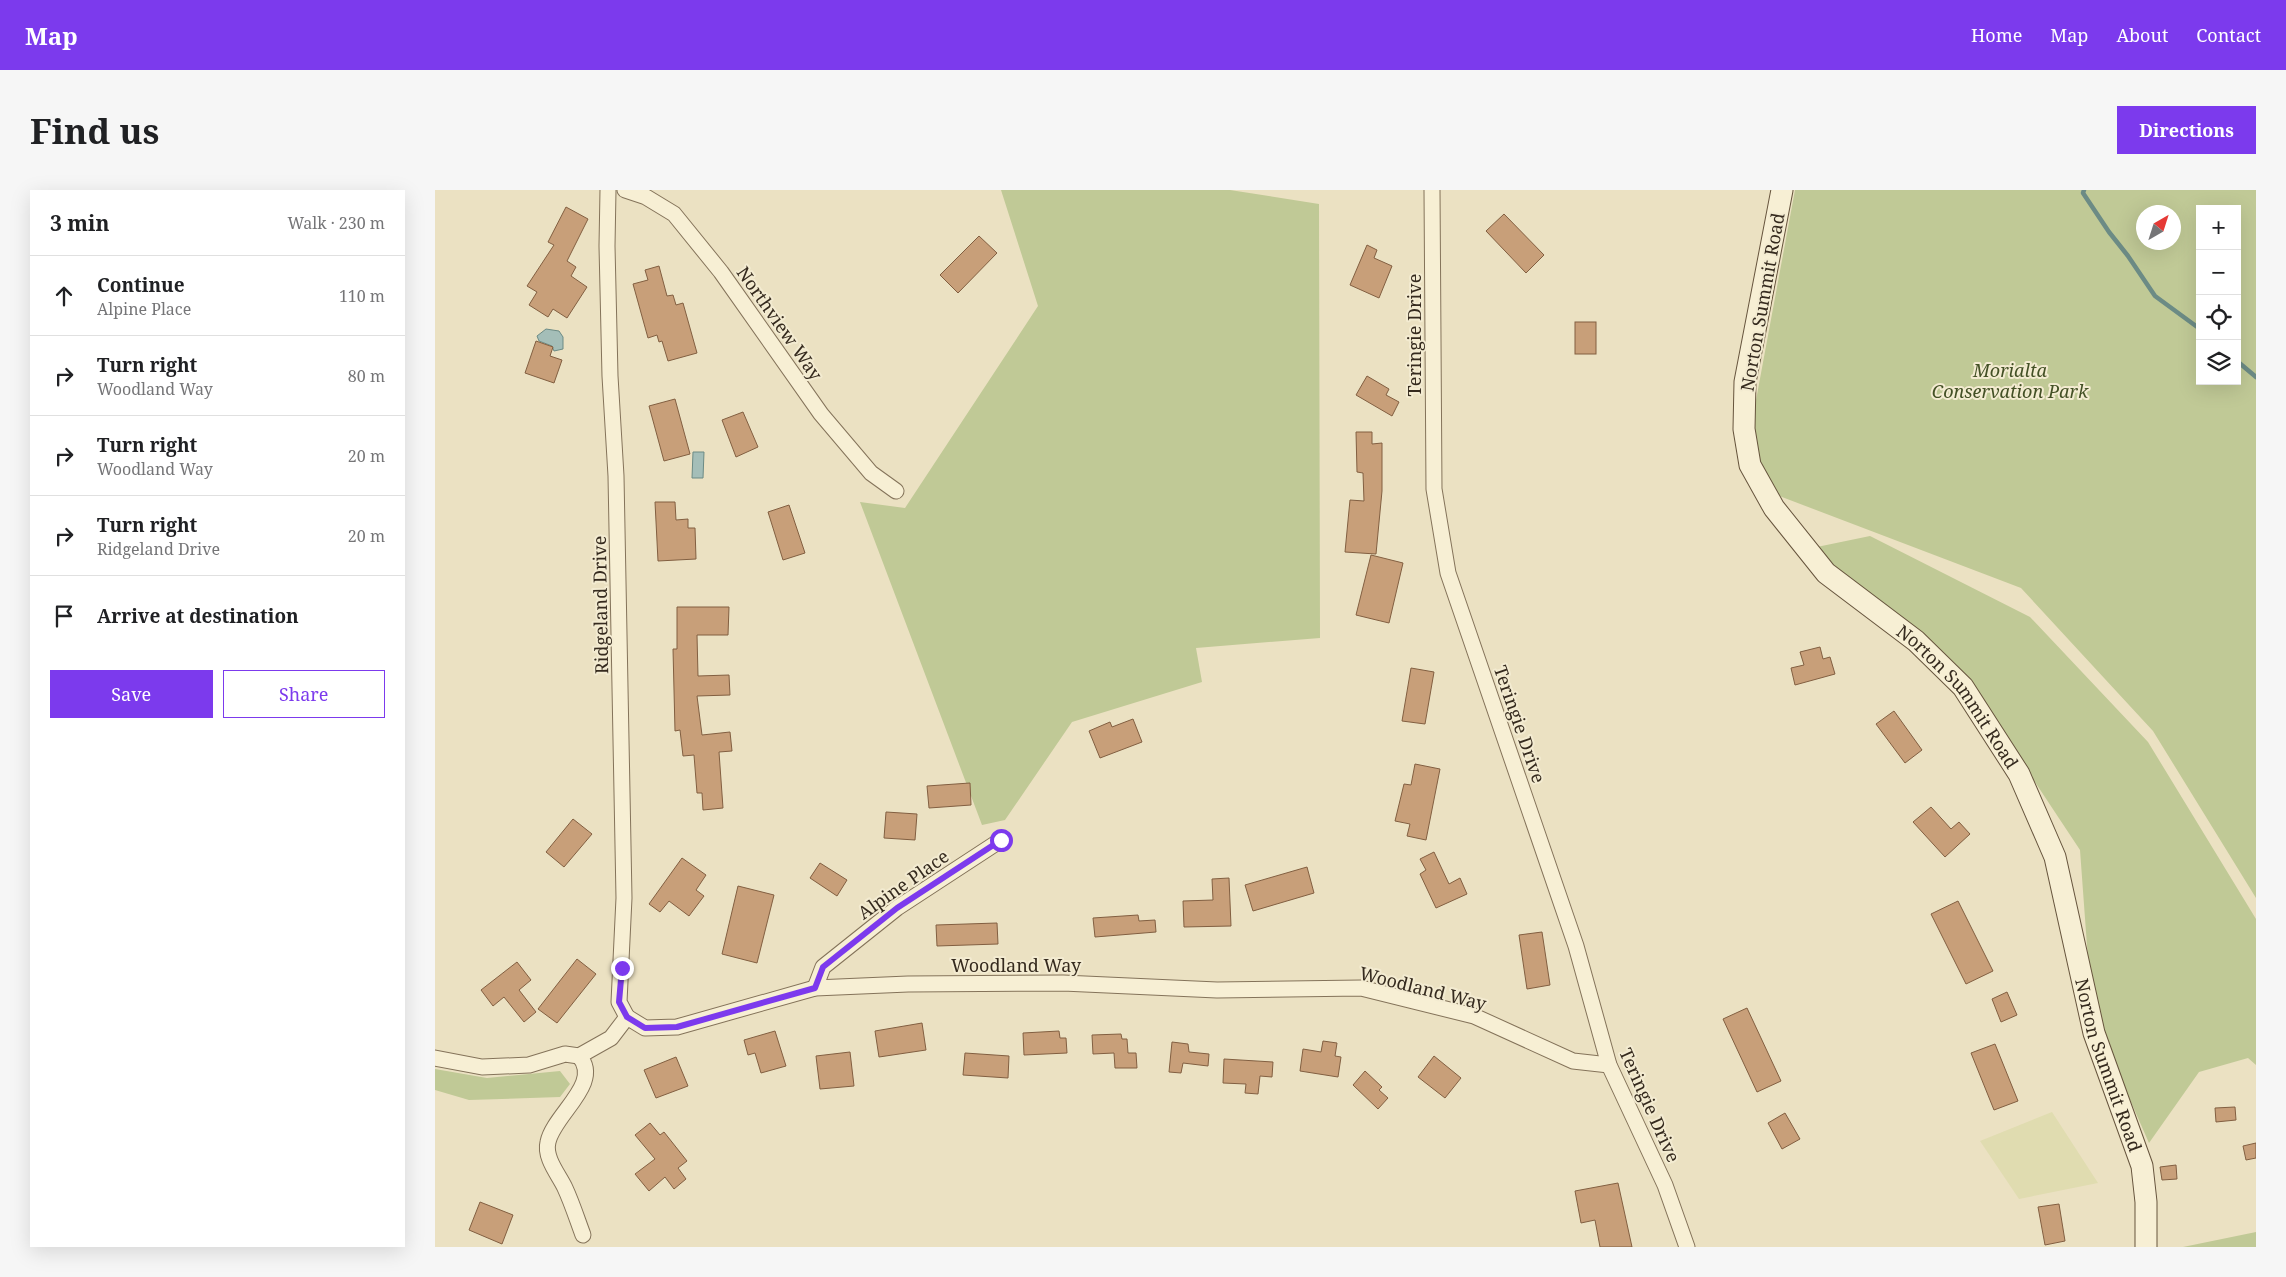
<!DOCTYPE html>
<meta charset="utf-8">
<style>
body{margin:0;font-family:"Noto Serif",serif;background:#f6f6f6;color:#202124}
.controls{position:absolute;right:15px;top:15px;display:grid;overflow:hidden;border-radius:0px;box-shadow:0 5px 20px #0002}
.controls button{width:45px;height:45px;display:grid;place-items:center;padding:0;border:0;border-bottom:1px solid #e0e0e0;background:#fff;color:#202124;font:25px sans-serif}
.compass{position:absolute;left:1701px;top:15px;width:45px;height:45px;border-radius:50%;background:#fff;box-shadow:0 5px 20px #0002;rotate:39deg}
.stop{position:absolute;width:15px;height:15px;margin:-11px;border:4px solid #7c3aed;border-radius:50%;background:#fff}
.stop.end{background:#7c3aed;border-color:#fff;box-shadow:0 1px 5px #0008}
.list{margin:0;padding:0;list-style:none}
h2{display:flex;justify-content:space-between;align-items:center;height:65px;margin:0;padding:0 20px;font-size:21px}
h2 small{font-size:16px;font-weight:400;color:#757577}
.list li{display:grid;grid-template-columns:32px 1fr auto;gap:15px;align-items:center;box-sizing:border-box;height:80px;padding:0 20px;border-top:1px solid #e0e0e0}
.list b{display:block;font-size:19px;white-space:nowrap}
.list p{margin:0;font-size:16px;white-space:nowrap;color:#757577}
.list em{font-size:16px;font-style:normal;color:#757577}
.actions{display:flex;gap:10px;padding:15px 20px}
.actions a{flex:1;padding:11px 0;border:1px solid #7c3aed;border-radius:0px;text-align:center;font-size:18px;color:#7c3aed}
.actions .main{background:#7c3aed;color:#fff}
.icon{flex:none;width:28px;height:28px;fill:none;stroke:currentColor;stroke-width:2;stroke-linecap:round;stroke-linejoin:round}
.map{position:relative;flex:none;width:1821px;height:1057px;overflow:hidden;border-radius:0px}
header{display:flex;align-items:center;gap:30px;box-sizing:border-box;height:70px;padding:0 25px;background:#7c3aed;color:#fff}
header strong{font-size:24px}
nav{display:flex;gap:28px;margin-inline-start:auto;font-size:18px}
.intro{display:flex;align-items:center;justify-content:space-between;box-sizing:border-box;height:120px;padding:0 30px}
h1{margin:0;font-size:35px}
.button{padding:12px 22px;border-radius:0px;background:#7c3aed;color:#fff;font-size:18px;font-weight:700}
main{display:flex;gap:30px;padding:0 30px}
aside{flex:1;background:#fff;border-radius:0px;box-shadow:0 5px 20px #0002}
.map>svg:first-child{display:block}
.farmland{fill:#e0dcb0}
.green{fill:#c0c996;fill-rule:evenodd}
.water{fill:#a4beb8;stroke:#6c8b85}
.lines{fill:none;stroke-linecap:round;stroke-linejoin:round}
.stream{stroke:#6c8b85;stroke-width:4.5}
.building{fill:#c89f79;stroke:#825f41}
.minor-casing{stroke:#84735a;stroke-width:17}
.secondary-casing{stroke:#66543d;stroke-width:23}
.minor{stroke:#f7efd4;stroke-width:15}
.secondary{stroke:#f7efd4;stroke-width:21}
.route{stroke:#7c3aed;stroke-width:6}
.labels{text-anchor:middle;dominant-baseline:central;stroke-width:4;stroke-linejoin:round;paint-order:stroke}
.street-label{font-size:18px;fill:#352a1e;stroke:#f3ebd1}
.park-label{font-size:18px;font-style:italic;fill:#435025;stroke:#f3ebd1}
</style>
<header>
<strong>Map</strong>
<nav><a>Home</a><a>Map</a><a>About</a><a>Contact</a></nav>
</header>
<div class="intro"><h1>Find us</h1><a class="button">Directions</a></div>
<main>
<aside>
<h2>3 min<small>Walk · 230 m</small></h2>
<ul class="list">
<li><svg class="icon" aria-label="ahead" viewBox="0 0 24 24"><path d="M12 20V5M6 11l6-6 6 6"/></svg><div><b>Continue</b><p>Alpine Place</p></div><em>110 m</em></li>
<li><svg class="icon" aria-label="right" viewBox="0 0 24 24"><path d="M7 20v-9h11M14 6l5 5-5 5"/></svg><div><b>Turn right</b><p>Woodland Way</p></div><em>80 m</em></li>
<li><svg class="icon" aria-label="right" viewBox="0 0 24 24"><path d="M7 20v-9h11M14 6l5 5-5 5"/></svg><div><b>Turn right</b><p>Woodland Way</p></div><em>20 m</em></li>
<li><svg class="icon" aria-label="right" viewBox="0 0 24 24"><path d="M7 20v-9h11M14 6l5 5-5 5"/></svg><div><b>Turn right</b><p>Ridgeland Drive</p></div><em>20 m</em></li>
<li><svg class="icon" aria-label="arrive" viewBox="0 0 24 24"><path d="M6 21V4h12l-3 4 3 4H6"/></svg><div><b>Arrive at destination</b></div></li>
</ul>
<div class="actions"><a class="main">Save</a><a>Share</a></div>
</aside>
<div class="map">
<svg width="1821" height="1057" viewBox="0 0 1821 1057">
<rect width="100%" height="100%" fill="#ebe1c2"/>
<!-- farmland -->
<polygon class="farmland" points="1617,922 1663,993 1584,1009 1545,951"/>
<!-- green -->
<g class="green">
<polygon points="566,0 795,0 884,14 885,448 761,458 767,492 637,532 570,630 547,635 425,312 470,318 603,116"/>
<path d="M1360 0H1821V708L1718 541 1586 398 1339 304 1311 264ZM1765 19H1802V191H1765ZM1708 22H1738V52H1708Z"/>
<polygon points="1435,346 1595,427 1713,552 1821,729 1821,875 1813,868 1764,882 1714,953 1670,853 1654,783 1645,660 1529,485 1377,358"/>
<polygon points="0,879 52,888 125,881 135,894 125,907 34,910 0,900"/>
<polygon points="1821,1042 1821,1057 1748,1057"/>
</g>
<!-- water -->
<g class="water">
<polygon points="111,139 124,141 128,147 128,159 119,161 117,156 104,151 102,146"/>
<polygon points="258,262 269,262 268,288 257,288"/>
</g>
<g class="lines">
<!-- stream -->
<g class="stream">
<polyline points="1649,0 1648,3 1674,42 1693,66 1720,106 1765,139"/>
<polyline points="1802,171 1821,187"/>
</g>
</g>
<!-- building -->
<g class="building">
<polygon points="131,17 153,29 132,71 141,77 136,86 152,97 132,128 118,119 113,127 94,115 102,102 92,96 119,55 113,52"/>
<polygon points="1069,24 1109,65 1091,83 1051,41"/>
<polygon points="544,46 562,63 523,103 505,85"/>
<polygon points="932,55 942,60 939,68 957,76 944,108 915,95"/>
<polygon points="224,76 232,106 238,105 241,115 248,113 262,163 233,171 227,151 224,152 222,145 213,148 198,94 213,90 210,80"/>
<rect x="1140" y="132" width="21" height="32"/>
<polygon points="101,151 118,157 115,166 127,170 119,193 90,183"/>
<polygon points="932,186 954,199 951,205 964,212 957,226 921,205"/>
<polygon points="240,209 255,264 229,271 214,216"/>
<polygon points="308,222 323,257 301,267 287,230"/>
<polygon points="921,242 937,242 937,254 947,253 947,301 941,364 910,362 915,310 929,311 928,283 922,282"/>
<polygon points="220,312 240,312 241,330 253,329 253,338 260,338 261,369 223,371"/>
<polygon points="354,315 370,363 348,370 333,322"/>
<polygon points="936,365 968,373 954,433 921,425"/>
<polygon points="242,417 294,417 293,445 262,445 263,486 294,485 295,505 262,506 267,545 295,542 297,561 284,562 288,618 268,620 267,603 262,603 259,565 248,566 245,540 240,541 238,459 242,459"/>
<polygon points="1385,457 1388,469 1395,467 1400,484 1360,495 1356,478 1369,475 1365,462"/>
<polygon points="976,478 999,482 990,534 967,531"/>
<polygon points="1459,521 1487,560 1470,573 1441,534"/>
<polygon points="698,529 707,552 665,568 654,541 675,532 677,537"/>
<polygon points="980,574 1005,579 991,650 972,646 975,634 960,631 969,594 976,595"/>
<polygon points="535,593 536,615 494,618 492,596"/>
<polygon points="1496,617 1516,639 1524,632 1535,644 1510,667 1478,632"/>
<polygon points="451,622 482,624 480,650 449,648"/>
<polygon points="138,629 157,644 129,677 111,662"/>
<polygon points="999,662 1014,694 1025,688 1032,704 1001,718 985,684 991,680 985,669"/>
<polygon points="247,668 271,685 261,700 269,706 254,726 234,711 225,722 214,714"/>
<polygon points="385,673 412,690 402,706 375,688"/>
<polygon points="872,677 879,703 818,721 810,695"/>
<polygon points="794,688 796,736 749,737 748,711 778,710 777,689"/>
<polygon points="303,696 339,705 322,773 287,764"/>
<polygon points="1523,711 1558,781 1531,794 1496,724"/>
<polygon points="703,725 704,731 720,730 721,742 660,747 658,728"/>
<polygon points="562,733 563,754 502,756 501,735"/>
<polygon points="1107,742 1115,795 1092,799 1084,745"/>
<polygon points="142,769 161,784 122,833 103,819"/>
<polygon points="82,772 96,790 84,800 101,822 89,832 69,807 58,816 46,800"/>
<polygon points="1572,802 1582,825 1566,832 1557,809"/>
<polygon points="1312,818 1346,891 1322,902 1288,829"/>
<polygon points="487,833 491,860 444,867 440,841"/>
<polygon points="340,841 351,876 326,883 320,863 313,865 309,850"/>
<polygon points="624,841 625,848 631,848 632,863 589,865 588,843"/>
<polygon points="686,844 687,849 692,849 693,863 701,863 702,878 680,878 679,863 658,864 657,845"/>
<polygon points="888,851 902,853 900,866 906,867 903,887 865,881 868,859 886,862"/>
<polygon points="737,852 753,854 754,862 774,864 773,876 748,873 746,883 734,882"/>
<polygon points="1560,854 1583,911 1559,920 1536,863"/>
<polygon points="415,862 419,896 385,899 381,866"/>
<polygon points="530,863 574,866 573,888 528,885"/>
<polygon points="999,866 1026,888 1010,908 983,887"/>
<polygon points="241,867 253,896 221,908 209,880"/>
<polygon points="789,869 838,872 837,887 825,886 823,904 810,903 811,894 788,893"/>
<polygon points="930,881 947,897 944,900 953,908 943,919 918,895"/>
<polygon points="1800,917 1801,930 1781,932 1780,918"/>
<polygon points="1350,923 1365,949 1347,959 1333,933"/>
<polygon points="215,933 225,945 229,942 252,971 243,978 251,989 239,999 230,987 214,1001 200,984 220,969 200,945"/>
<polygon points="1821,953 1821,968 1811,970 1808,956"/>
<polygon points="1741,975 1742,989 1727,990 1725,977"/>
<polygon points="1183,993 1197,1057 1165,1057 1160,1030 1146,1033 1140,1001"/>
<polygon points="45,1012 78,1025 67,1054 34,1040"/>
<polygon points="1624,1014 1630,1051 1610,1055 1603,1017"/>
</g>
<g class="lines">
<!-- minor casing -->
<g class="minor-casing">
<g id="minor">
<polyline points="173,0 172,56 175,186 181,286 189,708 184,812 192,827"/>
<polyline points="190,0 211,7 239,24 286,82 386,224 436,283 461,301"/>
<polyline points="997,0 999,299 1013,383 1141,756 1174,875 1230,995 1252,1057"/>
<polyline points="380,798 388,777 462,718 566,650"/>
<path d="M144 866C168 893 119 924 113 952 109 968 124 985 130 998 137 1013 142 1029 148 1045"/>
<polyline points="0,868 47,877 94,875 130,864 144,866 176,848 192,827 210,838 242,837 380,798 473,794 628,793 782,800 926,798 1039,826 1138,871 1174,875"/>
</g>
</g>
<!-- secondary casing -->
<g class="secondary-casing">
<g id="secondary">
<path id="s1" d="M1347 0 1310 192 1309 239 1315 275 1339 318 1391 383 1481 451 1528 497 1584 584 1620 667 1659 843 1707 976 1711 1012V1057"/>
</g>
</g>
<!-- minor -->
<use href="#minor" class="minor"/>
<!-- secondary -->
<use href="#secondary" class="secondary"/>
</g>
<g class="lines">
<!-- route -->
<polyline class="route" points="187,778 184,812 192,827 210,838 242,837 380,798 388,777 462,718 566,650"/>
</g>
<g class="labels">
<!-- street labels -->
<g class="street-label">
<text transform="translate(1327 112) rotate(-80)">Norton Summit Road</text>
<text transform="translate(345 133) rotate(55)">Northview Way</text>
<text transform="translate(979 145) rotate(-90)">Teringie Drive</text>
<text transform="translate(165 415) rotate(-91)">Ridgeland Drive</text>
<text stroke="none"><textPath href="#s1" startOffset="594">Norton Summit Road</textPath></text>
<text transform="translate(1085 534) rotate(71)">Teringie Drive</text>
<text transform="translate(468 694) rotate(-35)">Alpine Place</text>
<text x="581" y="775">Woodland Way</text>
<text transform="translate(988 798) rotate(14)">Woodland Way</text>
<text stroke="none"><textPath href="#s1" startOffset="999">Norton Summit Road</textPath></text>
<text transform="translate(1215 915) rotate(66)">Teringie Drive</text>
</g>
<!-- park labels -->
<g class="park-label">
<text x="1575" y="180">Morialta<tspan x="1575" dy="21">Conservation Park</tspan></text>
</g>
</g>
</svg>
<div class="controls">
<button>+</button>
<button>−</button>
<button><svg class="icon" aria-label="locate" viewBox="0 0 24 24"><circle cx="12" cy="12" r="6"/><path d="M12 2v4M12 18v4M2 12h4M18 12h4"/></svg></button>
<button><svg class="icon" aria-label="layers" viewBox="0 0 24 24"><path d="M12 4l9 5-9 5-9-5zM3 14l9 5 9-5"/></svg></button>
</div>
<svg class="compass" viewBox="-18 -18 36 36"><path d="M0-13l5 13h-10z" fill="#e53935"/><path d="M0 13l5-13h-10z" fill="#757577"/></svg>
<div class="stop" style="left:566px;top:650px"></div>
<div class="stop end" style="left:187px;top:778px"></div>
</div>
</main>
